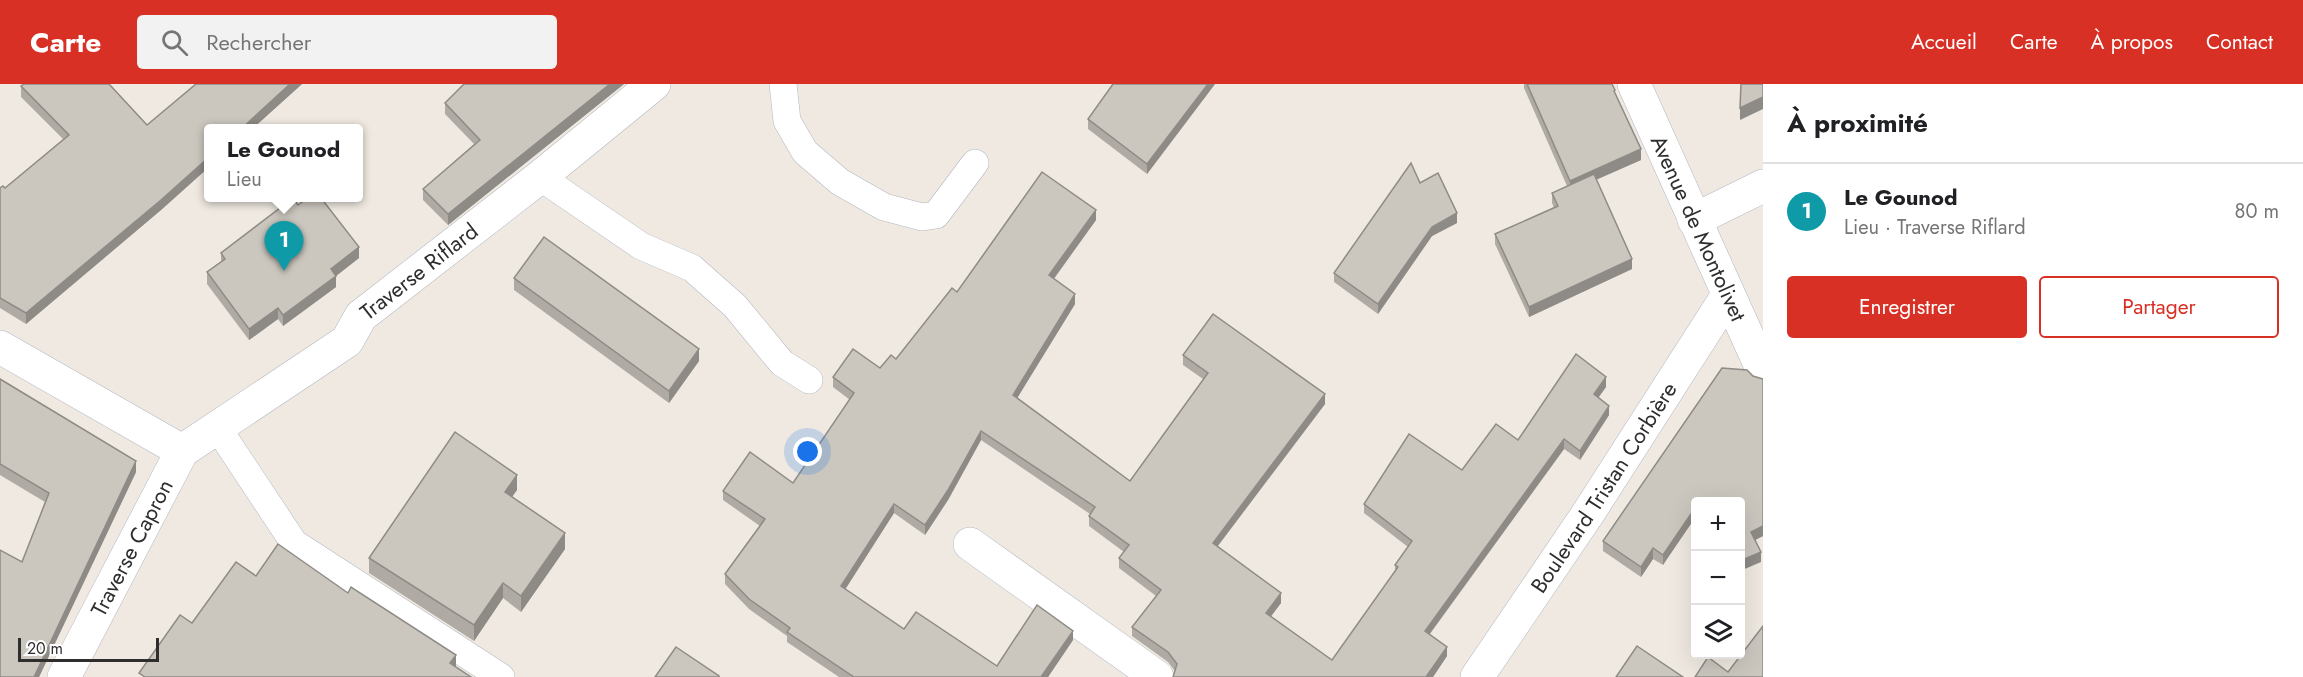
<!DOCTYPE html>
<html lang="fr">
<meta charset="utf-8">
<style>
body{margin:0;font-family:Jost,sans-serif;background:#f2f2f2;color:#202124}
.controls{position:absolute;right:18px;bottom:18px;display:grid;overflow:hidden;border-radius:6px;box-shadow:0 6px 24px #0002}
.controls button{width:54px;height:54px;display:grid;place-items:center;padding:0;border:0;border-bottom:2px solid #e0e0e0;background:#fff;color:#202124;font:30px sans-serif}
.scale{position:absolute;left:18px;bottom:15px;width:141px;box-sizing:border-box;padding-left:6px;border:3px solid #2e2e2e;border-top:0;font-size:16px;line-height:21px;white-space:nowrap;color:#2e2e2e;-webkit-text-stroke:4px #fff;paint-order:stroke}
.you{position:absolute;left:808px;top:368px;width:21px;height:21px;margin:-15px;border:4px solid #fff;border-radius:50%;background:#1a73e8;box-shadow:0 0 0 9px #1a73e833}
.badge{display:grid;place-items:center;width:39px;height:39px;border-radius:50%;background:#d93025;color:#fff;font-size:20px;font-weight:700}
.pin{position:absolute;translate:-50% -50px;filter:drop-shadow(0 2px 3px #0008)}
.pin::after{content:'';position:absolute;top:32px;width:21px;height:18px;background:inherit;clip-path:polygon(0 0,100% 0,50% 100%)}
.popup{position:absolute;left:204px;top:40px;width:159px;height:78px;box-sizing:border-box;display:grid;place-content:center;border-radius:6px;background:#fff;filter:drop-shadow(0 2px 4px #0005);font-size:20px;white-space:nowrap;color:#757577}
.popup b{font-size:22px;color:#202124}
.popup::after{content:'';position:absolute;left:50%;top:100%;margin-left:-12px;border:12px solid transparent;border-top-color:#fff}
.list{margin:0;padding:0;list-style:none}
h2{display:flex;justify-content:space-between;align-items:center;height:78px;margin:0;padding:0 24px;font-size:26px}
h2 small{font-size:20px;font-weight:400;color:#757577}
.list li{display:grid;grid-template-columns:39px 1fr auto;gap:18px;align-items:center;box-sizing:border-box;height:96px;padding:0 24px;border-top:2px solid #e0e0e0}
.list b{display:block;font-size:22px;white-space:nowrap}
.list p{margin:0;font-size:20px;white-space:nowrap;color:#757577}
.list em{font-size:20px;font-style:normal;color:#757577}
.actions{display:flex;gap:12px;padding:18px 24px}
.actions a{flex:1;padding:14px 0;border:2px solid #d93025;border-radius:6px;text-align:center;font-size:21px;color:#d93025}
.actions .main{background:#d93025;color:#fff}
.icon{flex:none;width:33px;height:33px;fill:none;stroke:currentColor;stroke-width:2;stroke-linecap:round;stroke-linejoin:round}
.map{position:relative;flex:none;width:1763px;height:593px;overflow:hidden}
header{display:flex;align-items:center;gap:36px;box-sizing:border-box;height:84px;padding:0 30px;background:#d93025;color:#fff}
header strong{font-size:28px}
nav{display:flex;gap:33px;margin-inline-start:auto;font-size:21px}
.search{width:420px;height:54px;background:#f2f2f2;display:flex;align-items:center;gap:15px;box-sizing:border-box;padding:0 21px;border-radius:6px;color:#757577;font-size:22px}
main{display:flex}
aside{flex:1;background:#fff}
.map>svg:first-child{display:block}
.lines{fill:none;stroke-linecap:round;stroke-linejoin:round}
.lane-casing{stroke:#b4b7c1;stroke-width:28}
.street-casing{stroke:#b4b7c1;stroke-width:34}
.lane{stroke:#fff;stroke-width:27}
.street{stroke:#fff;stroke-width:33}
.wall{fill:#afaba4}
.shaded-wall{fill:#8e8b86}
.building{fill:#cbc7bf;stroke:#8e8b86;stroke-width:1.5}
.labels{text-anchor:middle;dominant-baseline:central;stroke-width:6;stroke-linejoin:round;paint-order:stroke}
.street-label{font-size:22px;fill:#2e2e2e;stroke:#fff}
</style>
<header>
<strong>Carte</strong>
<div class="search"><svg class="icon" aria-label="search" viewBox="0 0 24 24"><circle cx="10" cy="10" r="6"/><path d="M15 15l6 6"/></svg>Rechercher</div>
<nav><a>Accueil</a><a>Carte</a><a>À propos</a><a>Contact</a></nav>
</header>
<main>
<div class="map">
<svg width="1763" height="593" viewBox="0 0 1763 593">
<rect width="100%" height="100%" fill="#efe9e1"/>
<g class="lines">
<!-- lane casing -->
<g class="lane-casing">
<g id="lane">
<polyline points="783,0 787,37 805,68 840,98 884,123 922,133 936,131 975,79"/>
<polyline points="540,93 641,162 692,184 735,222 782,279 809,296"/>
<polyline points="217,343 294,459 501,593"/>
</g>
</g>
<!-- street casing -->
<g class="street-casing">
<g id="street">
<path id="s1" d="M1634 0 1763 287"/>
<polyline points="1694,136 1763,102"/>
<polyline points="0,263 182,367"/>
<polyline points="970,460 1157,593"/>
<path id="s2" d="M64 593 182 367 347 257 361 232 540 93 654 0"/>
<path id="s3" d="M1477 593 1589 428 1728 211"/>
</g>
</g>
<!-- lane -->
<use href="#lane" class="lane"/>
<!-- street -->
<use href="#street" class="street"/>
</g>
<!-- wall -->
<g class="wall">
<polygon points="196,0 302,0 252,45 209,45 209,83 161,126 26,240 0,224 0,104 5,104 63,55 21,13 21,2 147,41"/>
<polygon points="624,0 448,141 423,116 423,105 474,60 445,30 445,19"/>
<polygon points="1113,0 1215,0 1147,90 1088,45 1088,35"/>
<polygon points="1524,0 1612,0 1615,10 1641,76 1596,96 1632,185 1529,233 1495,160 1495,150 1554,124 1552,119 1552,109 1567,102 1524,4"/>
<polygon points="1420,99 1457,139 1432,152 1378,230 1334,198 1334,189"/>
<polygon points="298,121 359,174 336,192 336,203 283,242 278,235 249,256 207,200 207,188 221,178 221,169"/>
<polygon points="1096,136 1054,195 1075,220 1017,314 1130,397 1203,295 1183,281 1183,271 1325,320 1218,462 1281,519 1270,533 1332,576 1395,488 1395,481 1408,463 1364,429 1364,420 1462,386 1518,356 1606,303 1598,313 1609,331 1580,376 1564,365 1430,550 1447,572 1433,593 1173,593 1175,587 1168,578 1132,552 1132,543 1156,512 1119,484 1119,474 1124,468 1089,442 1089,432 1090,430 981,356 948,416 925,451 894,429 845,505 904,545 997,582 1073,556 1048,593 839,593 787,558 787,552 749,525 725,500 725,490 760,442 723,416 723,407 793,399 850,316 833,303 833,293 880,284 896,275 957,208"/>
<polygon points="514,194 699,277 669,319 514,206"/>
<polygon points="1753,292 1763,295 1763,452 1755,456 1761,478 1695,417 1663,481 1653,475 1641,493 1603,467 1603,457"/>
<polygon points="0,295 136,388 39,593 0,593 22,478 45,418 0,391"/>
<polygon points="517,406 512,412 565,465 521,528 503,514 474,557 369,489 369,474"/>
</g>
<!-- shaded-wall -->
<g class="shaded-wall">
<polygon points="290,0 302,0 252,45 241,45"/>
<polygon points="610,0 624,0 448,141 448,130"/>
<polygon points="1208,0 1215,0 1147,90 1147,80"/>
<polygon points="1763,13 1763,25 1740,36 1740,24"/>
<polygon points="1641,65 1641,76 1570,107 1570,97"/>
<polygon points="209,73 209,83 161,126 26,240 26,229"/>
<polygon points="1096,126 1096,136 1049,201 1049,191"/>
<polygon points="1457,129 1457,139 1432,152 1378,230 1378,220 1432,143"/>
<polygon points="359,163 359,174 336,192 336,203 283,242 283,231 331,185"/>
<polygon points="1632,175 1632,185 1529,233 1529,223"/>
<polygon points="1075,210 1075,220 1013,321 1013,311"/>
<polygon points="278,224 278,235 249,256 249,245"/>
<polygon points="699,265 699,277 669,319 669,307"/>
<polygon points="1606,293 1606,303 1594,320 1594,310"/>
<polygon points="1325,310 1325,320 1213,468 1213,459"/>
<polygon points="1609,322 1609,331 1580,376 1580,367"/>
<polygon points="981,347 981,356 948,416 925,451 925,441"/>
<polygon points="1564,355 1564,365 1425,556 1425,547"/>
<polygon points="136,377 136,388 39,593 34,593"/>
<polygon points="517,391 517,406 505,423 505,408"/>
<polygon points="894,420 894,429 841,512 841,502"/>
<polygon points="1695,424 1695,434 1663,481 1663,471"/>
<polygon points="1763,442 1763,452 1751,458 1751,448"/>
<polygon points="565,449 565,465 521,528 521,512"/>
<polygon points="1653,464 1653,475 1641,493 1641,483"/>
<polygon points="1761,468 1761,478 1740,487 1740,477"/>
<polygon points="503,499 503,514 474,557 474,541"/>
<polygon points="1281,509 1281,519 1266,539 1266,529"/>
<polygon points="1073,547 1073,556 1048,593 1041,593"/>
<polygon points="1447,563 1447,572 1433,593 1426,593"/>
<polygon points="456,571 456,583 450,579"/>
</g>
<!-- building -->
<g class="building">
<polygon points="24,0 109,0 147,41 196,0 290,0 241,45 209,45 209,73 161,116 26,229 0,214 0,104 3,102 5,104 69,51 21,2"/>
<polygon points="464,0 610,0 448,130 423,105 480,56 445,19"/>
<polygon points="1113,0 1208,0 1147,80 1088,35"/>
<polygon points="1527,0 1612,0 1615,6 1614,7 1641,65 1570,97"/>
<polygon points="1741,0 1763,0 1763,13 1740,24"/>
<polygon points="1411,79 1420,99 1438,89 1457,129 1432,143 1378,220 1334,189"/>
<polygon points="1042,88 1096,126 1049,191 1075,210 1013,311 1130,397 1208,289 1183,271 1213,230 1325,310 1213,459 1281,509 1266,529 1332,576 1398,483 1395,481 1412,457 1364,420 1409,350 1462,386 1496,340 1518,356 1576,270 1606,293 1594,310 1609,322 1580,367 1564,355 1425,547 1447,563 1426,593 1173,593 1177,580 1168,568 1132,543 1161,506 1119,474 1129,461 1089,432 1095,423 981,347 948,406 925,441 894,420 841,502 904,545 916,528 997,582 1037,521 1073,547 1041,593 854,593 787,548 790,544 749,515 725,490 765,435 723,407 750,368 793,399 854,309 833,293 853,265 880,284 891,271 896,275 952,204 957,208"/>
<polygon points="1594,90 1632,175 1529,223 1495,150 1558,122 1552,109"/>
<polygon points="293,114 298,121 308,114 321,114 359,163 331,185 336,192 283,231 278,224 249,245 207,188 225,175 221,169"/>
<polygon points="544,153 699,265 669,307 514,194"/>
<polygon points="1722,284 1747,286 1753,292 1763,295 1763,442 1751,448 1761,468 1740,477 1740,417 1695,417 1695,424 1663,471 1653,464 1641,483 1603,457"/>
<polygon points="0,295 136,377 34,593 0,593 0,466 22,478 49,409 0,380"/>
<polygon points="455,348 517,391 505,408 565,449 521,512 503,499 474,541 369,474"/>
<polygon points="278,460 348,509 351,503 456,571 450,579 471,593 145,593 139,589 180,531 192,539 236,478 256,492"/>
<polygon points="1763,542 1763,593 1695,593 1708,573 1728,588"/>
<polygon points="1637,562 1683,593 1616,593"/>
<polygon points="676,563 719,592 719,593 655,593"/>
</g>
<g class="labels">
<!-- street labels -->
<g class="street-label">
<text stroke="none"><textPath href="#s1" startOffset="158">Avenue de Montolivet</textPath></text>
<text stroke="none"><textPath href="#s2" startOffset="555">Traverse Riflard</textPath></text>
<text stroke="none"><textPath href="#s3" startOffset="228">Boulevard Tristan Corbière</textPath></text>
<text stroke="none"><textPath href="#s2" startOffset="146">Traverse Capron</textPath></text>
</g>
</g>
</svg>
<div class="controls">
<button>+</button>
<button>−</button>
<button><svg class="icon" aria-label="layers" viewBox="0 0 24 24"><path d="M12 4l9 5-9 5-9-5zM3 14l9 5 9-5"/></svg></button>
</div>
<div class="scale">20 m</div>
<div class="you"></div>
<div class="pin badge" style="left:284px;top:187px;background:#0f9aa8">1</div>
<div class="popup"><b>Le Gounod</b>Lieu</div>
</div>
<aside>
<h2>À proximité<small></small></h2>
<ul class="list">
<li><span class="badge" style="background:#0f9aa8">1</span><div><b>Le Gounod</b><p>Lieu · Traverse Riflard</p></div><em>80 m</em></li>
</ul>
<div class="actions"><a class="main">Enregistrer</a><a>Partager</a></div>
</aside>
</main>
